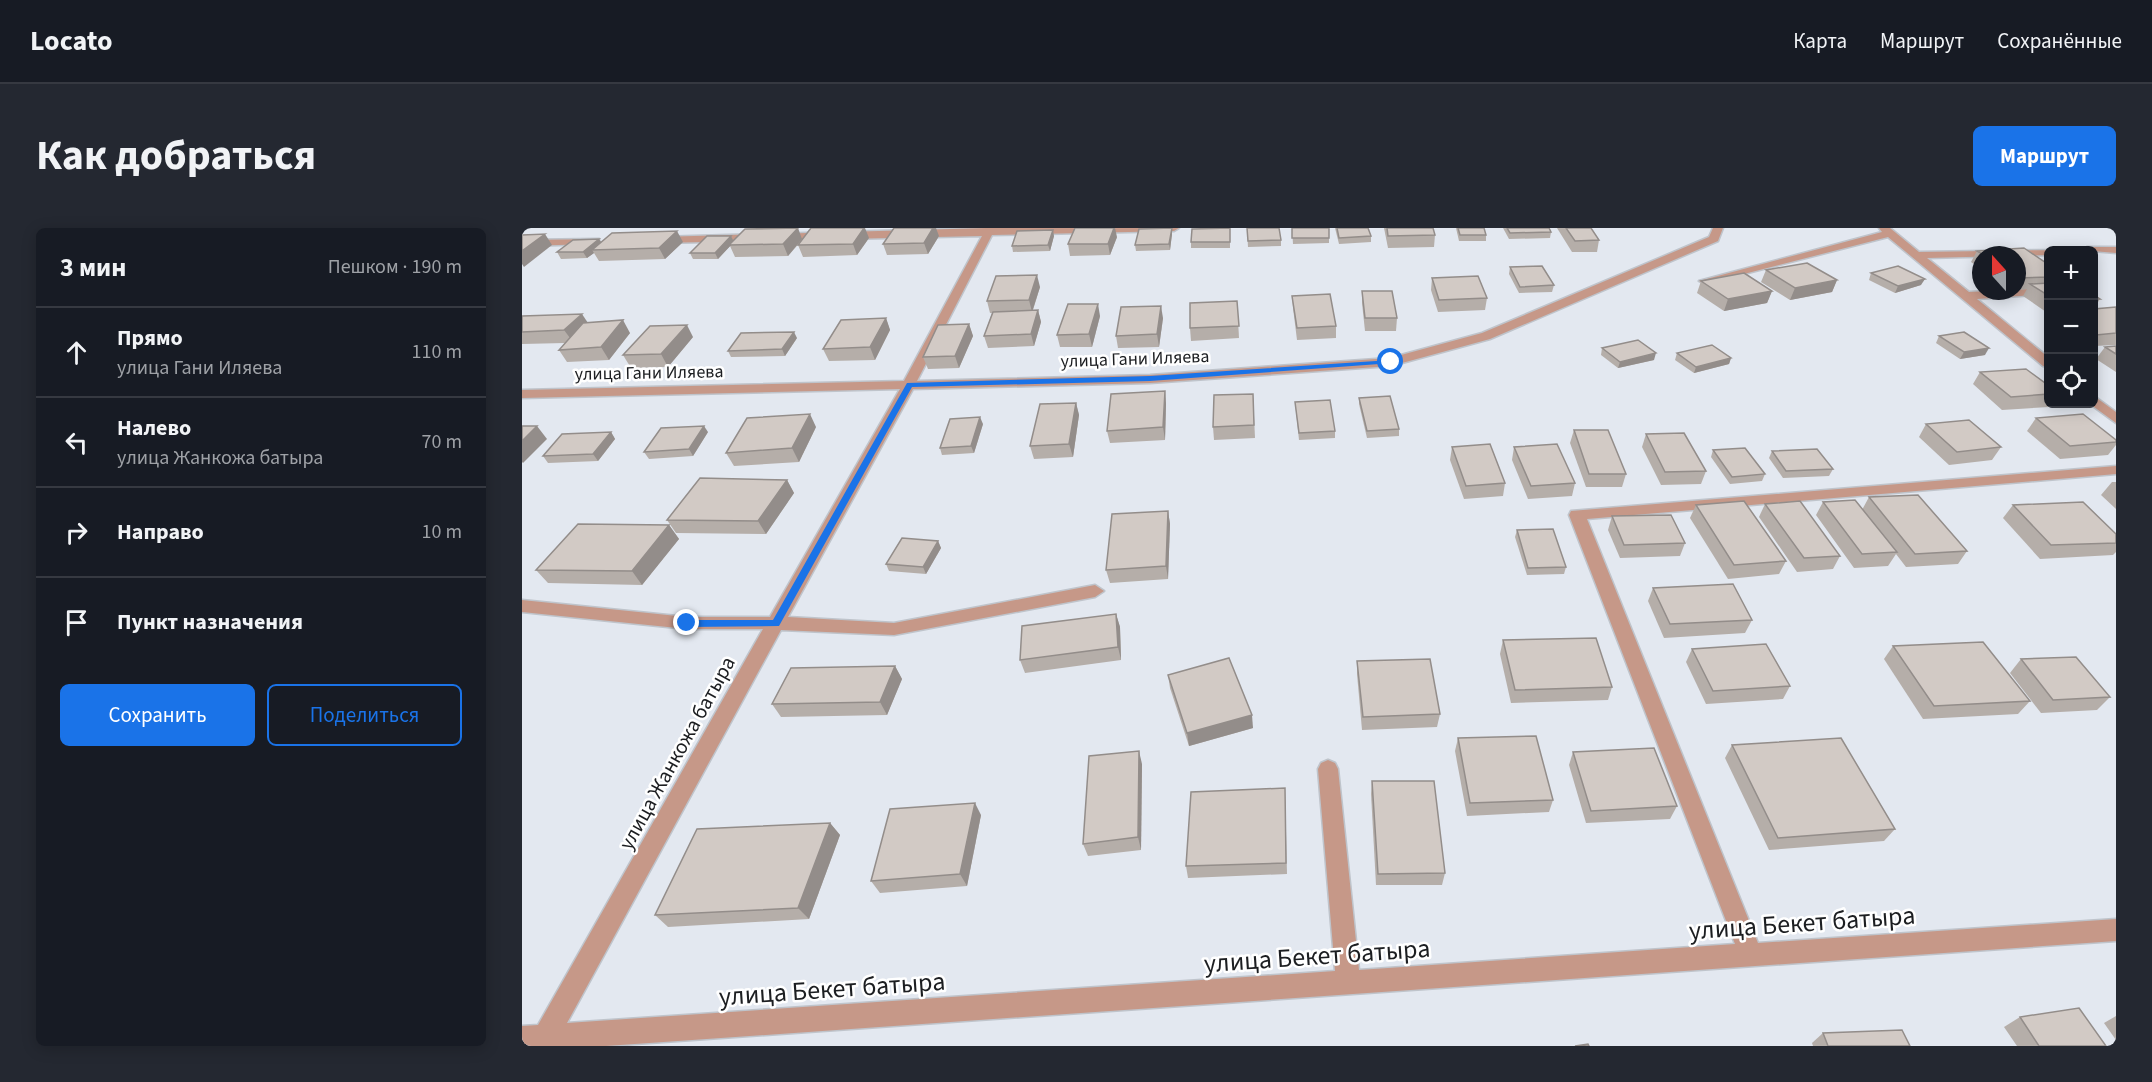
<!DOCTYPE html>
<html lang="ru">
<meta charset="utf-8">
<style>
body{margin:0;font-family:"Source Sans 3",sans-serif;background:#242831;color:#f1f3f6}
.controls{position:absolute;right:18px;top:18px;display:grid;overflow:hidden;border-radius:9px;box-shadow:0 3px 15px #0003}
.controls button{width:54px;height:54px;display:grid;place-items:center;padding:0;border:0;border-bottom:2px solid #363941;background:#171b24;color:#f1f3f6;font:30px sans-serif}
.compass{position:absolute;left:1450px;top:18px;width:54px;height:54px;border-radius:50%;background:#171b24;box-shadow:0 3px 15px #0003;rotate:339deg}
.stop{position:absolute;width:18px;height:18px;margin:-14px;border:4px solid #1a73e8;border-radius:50%;background:#fff}
.stop.end{background:#1a73e8;border-color:#fff;box-shadow:0 2px 6px #0008}
.list{margin:0;padding:0;list-style:none}
h2{display:flex;justify-content:space-between;align-items:center;height:78px;margin:0;padding:0 24px;font-size:26px}
h2 small{font-size:20px;font-weight:400;color:#9ea1a6}
.list li{display:grid;grid-template-columns:39px 1fr auto;gap:18px;align-items:center;box-sizing:border-box;height:90px;padding:0 24px;border-top:2px solid #363941}
.list b{display:block;font-size:22px;white-space:nowrap}
.list p{margin:0;font-size:20px;white-space:nowrap;color:#9ea1a6}
.list em{font-size:20px;font-style:normal;color:#9ea1a6}
.actions{display:flex;gap:12px;padding:18px 24px}
.actions a{flex:1;padding:14px 0;border:2px solid #1a73e8;border-radius:9px;text-align:center;font-size:21px;color:#1a73e8}
.actions .main{background:#1a73e8;color:#fff}
.icon{flex:none;width:33px;height:33px;fill:none;stroke:currentColor;stroke-width:2;stroke-linecap:round;stroke-linejoin:round}
.map{position:relative;flex:none;width:1594px;height:818px;overflow:hidden;border-radius:9px}
header{display:flex;align-items:center;gap:36px;box-sizing:border-box;height:84px;padding:0 30px;background:#171b24;border-bottom:2px solid #363941}
header strong{font-size:28px}
nav{display:flex;gap:33px;margin-inline-start:auto;font-size:21px}
.intro{display:flex;align-items:center;justify-content:space-between;box-sizing:border-box;height:144px;padding:0 36px}
h1{margin:0;font-size:42px}
.button{padding:15px 27px;border-radius:9px;background:#1a73e8;color:#fff;font-size:21px;font-weight:700}
main{display:flex;gap:36px;padding:0 36px}
aside{flex:1;background:#171b24;border-radius:9px;box-shadow:0 3px 15px #0003}
.map>svg:first-child{display:block}
.lines{fill:none;stroke-linecap:round;stroke-linejoin:round}
.minor-casing{stroke:#bfc4cb;stroke-width:3}
.minor{fill:#c69888;fill-rule:evenodd}
.wall{fill:#b5aea9}
.shaded-wall{fill:#938d8a}
.building{fill:#d2cac5;stroke:#938d8a;stroke-width:1.5}
.route{fill:#1a73e8}
.labels{text-anchor:middle;dominant-baseline:central;stroke-width:5;stroke-linejoin:round;paint-order:stroke}
.far-street-label{font-size:18px;fill:#1c1e21;stroke:#fff}
.street-label{font-size:21px;fill:#1c1e21;stroke:#fff}
.near-street-label{font-size:26px;fill:#1c1e21;stroke:#fff}
</style>
<header>
<strong>Locato</strong>
<nav><a>Карта</a><a>Маршрут</a><a>Сохранённые</a></nav>
</header>
<div class="intro"><h1>Как добраться</h1><a class="button">Маршрут</a></div>
<main>
<aside>
<h2>3 мин<small>Пешком · 190 m</small></h2>
<ul class="list">
<li><svg class="icon" aria-label="ahead" viewBox="0 0 24 24"><path d="M12 20V5M6 11l6-6 6 6"/></svg><div><b>Прямо</b><p>улица Гани Иляева</p></div><em>110 m</em></li>
<li><svg class="icon" aria-label="left" viewBox="0 0 24 24"><path d="M17 20v-9H6M10 6l-5 5 5 5"/></svg><div><b>Налево</b><p>улица Жанкожа батыра</p></div><em>70 m</em></li>
<li><svg class="icon" aria-label="right" viewBox="0 0 24 24"><path d="M7 20v-9h11M14 6l5 5-5 5"/></svg><div><b>Направо</b></div><em>10 m</em></li>
<li><svg class="icon" aria-label="arrive" viewBox="0 0 24 24"><path d="M6 21V4h12l-3 4 3 4H6"/></svg><div><b>Пункт назначения</b></div></li>
</ul>
<div class="actions"><a class="main">Сохранить</a><a>Поделиться</a></div>
</aside>
<div class="map">
<svg width="1594" height="818" viewBox="0 0 1594 818">
<rect width="100%" height="100%" fill="#e3e8f0"/>
<g class="lines">
<!-- minor casing -->
<g class="minor-casing">
<g id="minor">
<polygon points="464,0 657,0 652,3 470,7 395,153 628,147 868,130 960,105 1187,9 1191,0 1201,0 1196,13 968,111 869,138 628,155 391,161 266,389 372,395 573,357 582,363 573,369 372,407 259,402 45,795 813,743 796,541 799,535 806,532 813,535 816,541 837,742 1213,716 1047,287 1049,283 1594,238 1594,246 1065,291 1236,715 1594,691 1594,713 84,818 0,818 0,798 16,797 241,401 165,401 0,384 0,372 165,389 248,389 378,161 0,170 0,162 382,153 460,8 137,15 132,12 137,9"/>
<polygon points="1357,0 1368,0 1397,24 1530,22 1526,22 1526,27 1405,30 1447,64 1526,60 1526,66 1455,71 1526,129 1526,139 1521,138 1366,9 1183,56 1177,53 1360,4"/>
<polygon points="77,11 77,15 73,16 0,18 0,12"/>
<polygon points="1565,19 1594,19 1594,25 1560,22"/>
<polygon points="1572,168 1594,184 1594,195 1568,176 1572,176"/>
</g>
</g>
<!-- minor -->
<use href="#minor" class="minor"/>
</g>
<!-- wall -->
<g class="wall">
<polygon points="650,0 650,6 648,22 614,23 613,17"/>
<polygon points="708,0 708,20 669,20 669,14"/>
<polygon points="725,0 759,12 759,18 726,19"/>
<polygon points="770,0 807,0 807,15 771,16"/>
<polygon points="813,0 846,0 849,8 849,14 817,16"/>
<polygon points="862,0 911,0 913,7 912,19 866,20"/>
<polygon points="934,0 962,0 964,7 964,13 937,13"/>
<polygon points="981,0 1027,0 1029,4 1028,10 987,11"/>
<polygon points="1035,0 1069,0 1077,12 1075,24 1050,24"/>
<polygon points="209,8 211,13 347,10 335,27 281,29 276,17 280,12 266,28 213,29 208,18 196,31 171,31 168,25"/>
<polygon points="417,8 406,26 365,27 361,16"/>
<polygon points="532,8 528,23 491,24 490,18"/>
<polygon points="595,9 588,27 548,28 546,16"/>
<polygon points="77,11 79,14 161,14 143,31 77,33 72,25 65,30 39,31 35,24"/>
<polygon points="1502,20 1527,37 1527,86 1501,68 1505,61 1495,62 1495,27 1459,27 1459,41 1449,34 1455,23"/>
<polygon points="988,39 1032,57 1030,64 997,65 987,46"/>
<polygon points="1244,42 1315,52 1310,64 1268,72 1239,54"/>
<polygon points="1349,45 1399,57 1373,65 1347,52"/>
<polygon points="910,50 965,70 963,82 916,84 909,62"/>
<polygon points="1179,53 1250,63 1245,75 1202,83 1175,65"/>
<polygon points="518,59 511,82 516,82 519,94 512,118 466,120 462,108 470,85 468,85 465,73"/>
<polygon points="840,63 875,90 874,103 843,103 840,75"/>
<polygon points="1572,67 1578,71 1572,80"/>
<polygon points="770,68 814,98 814,110 775,112 771,80"/>
<polygon points="715,73 717,110 669,113 668,100"/>
<polygon points="1594,79 1594,117 1572,118 1572,81"/>
<polygon points="0,88 66,94 108,105 87,132 45,134 37,122 43,115 0,116"/>
<polygon points="578,88 570,119 538,119 535,107"/>
<polygon points="364,90 368,102 353,132 307,133 301,121"/>
<polygon points="641,90 637,119 596,120 594,108"/>
<polygon points="447,96 451,108 437,140 406,141 401,129"/>
<polygon points="1417,108 1463,127 1438,131 1414,115"/>
<polygon points="171,109 146,139 109,140 101,127"/>
<polygon points="275,110 263,128 209,129 206,123"/>
<polygon points="1594,118 1594,144 1574,131 1583,119"/>
<polygon points="1080,120 1132,132 1096,140 1079,127"/>
<polygon points="1155,125 1209,130 1207,136 1172,145 1153,132"/>
<polygon points="1458,144 1527,158 1527,176 1529,176 1527,179 1480,182 1451,156"/>
<polygon points="643,163 644,176 643,212 588,215 585,203"/>
<polygon points="731,166 733,210 692,212 691,199"/>
<polygon points="837,170 877,201 877,208 845,210 837,176"/>
<polygon points="773,174 813,203 813,210 777,212"/>
<polygon points="554,175 557,187 551,229 512,231 508,218"/>
<polygon points="1514,190 1594,212 1594,217 1586,227 1538,231 1505,203"/>
<polygon points="461,196 452,225 420,227 418,220"/>
<polygon points="1404,196 1479,219 1470,232 1427,237 1397,209"/>
<polygon points="294,199 277,234 212,238 204,225"/>
<polygon points="1052,202 1104,246 1100,259 1064,259 1048,215"/>
<polygon points="89,204 93,211 76,233 26,235 21,228"/>
<polygon points="186,204 171,228 127,231 122,224"/>
<polygon points="1124,206 1184,243 1179,256 1139,257 1120,219"/>
<polygon points="930,219 983,255 981,268 942,271 928,232"/>
<polygon points="992,219 1053,255 1050,268 1006,271 990,232"/>
<polygon points="1191,222 1243,246 1240,253 1208,256 1189,229"/>
<polygon points="1250,223 1311,241 1307,248 1261,250 1247,230"/>
<polygon points="265,252 272,265 244,306 154,305 145,292"/>
<polygon points="1590,254 1594,254 1594,281 1579,267"/>
<polygon points="1347,269 1445,323 1436,336 1384,339 1374,326 1366,338 1332,340 1294,287 1301,274 1340,282"/>
<polygon points="1243,276 1318,328 1311,341 1275,344 1237,289"/>
<polygon points="1174,277 1264,333 1257,346 1206,351 1168,290"/>
<polygon points="1491,277 1594,306 1594,324 1591,327 1518,331 1481,290"/>
<polygon points="646,283 648,296 646,351 588,355 584,342"/>
<polygon points="1090,288 1163,315 1158,328 1098,330 1086,302"/>
<polygon points="147,297 157,311 120,357 26,355 14,342"/>
<polygon points="995,302 1044,339 1042,346 1005,347 993,309"/>
<polygon points="416,313 419,320 404,346 367,343 364,336"/>
<polygon points="1131,360 1230,392 1223,405 1142,410 1126,373"/>
<polygon points="594,386 598,399 599,432 503,445 498,432"/>
<polygon points="981,412 1090,459 1086,472 989,475 978,426"/>
<polygon points="1371,418 1508,473 1496,486 1401,491 1362,431"/>
<polygon points="1170,421 1268,458 1261,471 1184,476 1164,434"/>
<polygon points="1499,431 1588,469 1575,482 1519,485 1488,445"/>
<polygon points="835,433 918,486 915,499 840,502 835,446"/>
<polygon points="373,438 380,451 365,487 259,489 250,476"/>
<polygon points="646,447 731,500 667,518 648,460"/>
<polygon points="936,510 1031,572 1027,584 945,588 933,523"/>
<polygon points="1210,517 1373,601 1362,613 1247,622 1203,530"/>
<polygon points="1051,524 1155,578 1148,591 1064,595 1047,537"/>
<polygon points="620,536 619,622 566,628 561,616"/>
<polygon points="850,553 923,645 920,657 854,657 849,566"/>
<polygon points="763,560 765,646 666,650 664,638"/>
<polygon points="459,587 445,658 358,665 349,653"/>
<polygon points="308,595 318,607 287,691 146,699 133,687"/>
<polygon points="1594,788 1594,812 1582,795"/>
<polygon points="1498,789 1584,818 1495,818 1482,799"/>
<polygon points="1301,805 1388,818 1291,818 1290,815"/>
</g>
<!-- shaded-wall -->
<g class="shaded-wall">
<polygon points="276,0 280,11 266,28 261,16"/>
<polygon points="342,0 343,0 347,10 335,27 331,16"/>
<polygon points="411,0 414,0 417,8 406,26 402,15"/>
<polygon points="592,0 593,0 595,9 588,27 586,16"/>
<polygon points="650,0 650,6 648,22 647,16"/>
<polygon points="531,2 532,8 528,23 526,17"/>
<polygon points="155,3 161,14 143,31 137,20"/>
<polygon points="23,6 30,17 2,39 0,36 0,23"/>
<polygon points="209,8 212,14 196,31 193,25"/>
<polygon points="77,11 81,17 70,22 72,25 65,30 61,24"/>
<polygon points="515,47 518,59 510,84 507,72"/>
<polygon points="1403,51 1399,57 1373,65 1376,58"/>
<polygon points="1315,52 1310,64 1268,72 1273,60"/>
<polygon points="1250,63 1245,75 1202,83 1206,71"/>
<polygon points="576,76 578,88 570,119 567,106"/>
<polygon points="639,78 641,90 637,119 635,106"/>
<polygon points="516,82 519,94 512,118 509,106"/>
<polygon points="60,86 68,98 51,114 42,102"/>
<polygon points="364,90 368,102 353,132 348,119"/>
<polygon points="101,92 108,105 87,132 79,119"/>
<polygon points="447,96 451,108 437,140 433,128"/>
<polygon points="165,97 171,109 146,139 139,126"/>
<polygon points="272,104 275,110 263,128 260,121"/>
<polygon points="1467,120 1463,127 1438,131 1442,124"/>
<polygon points="1134,125 1132,132 1096,140 1098,134"/>
<polygon points="1209,130 1207,136 1172,145 1174,139"/>
<polygon points="643,163 644,176 643,212 641,199"/>
<polygon points="554,175 557,187 551,229 547,216"/>
<polygon points="288,186 294,199 277,234 270,220"/>
<polygon points="458,189 461,196 452,225 449,218"/>
<polygon points="15,198 25,211 1,235 0,234 0,213"/>
<polygon points="182,198 186,204 171,228 167,221"/>
<polygon points="89,204 93,211 76,233 71,226"/>
<polygon points="265,252 272,265 244,306 236,293"/>
<polygon points="646,283 648,296 646,351 644,338"/>
<polygon points="147,297 157,311 120,357 110,343"/>
<polygon points="416,313 419,320 404,346 401,339"/>
<polygon points="594,386 598,399 599,432 596,419"/>
<polygon points="373,438 380,451 365,487 358,474"/>
<polygon points="730,487 731,500 667,518 665,505"/>
<polygon points="617,523 620,536 619,622 616,609"/>
<polygon points="453,575 459,587 445,658 438,646"/>
<polygon points="308,595 318,607 287,691 276,680"/>
</g>
<!-- building -->
<g class="building">
<polygon points="276,0 261,16 207,17 223,1"/>
<polygon points="289,0 342,0 331,16 276,17"/>
<polygon points="372,0 411,0 402,15 361,16"/>
<polygon points="553,0 592,0 586,16 546,16"/>
<polygon points="650,0 647,16 613,17 617,1"/>
<polygon points="708,0 708,14 669,14 670,1"/>
<polygon points="725,0 757,0 759,12 726,13"/>
<rect x="770" y="0" width="37" height="10"/>
<polygon points="815,0 846,0 849,8 817,10"/>
<polygon points="865,0 911,0 913,7 866,8"/>
<polygon points="936,0 962,0 964,7 938,7"/>
<polygon points="985,0 1027,0 1029,4 988,5"/>
<polygon points="1044,0 1069,0 1077,12 1053,13"/>
<polygon points="531,2 526,17 490,18 495,3"/>
<polygon points="155,3 137,20 70,22 90,5"/>
<polygon points="23,6 0,23 0,7"/>
<polygon points="185,8 209,8 193,25 168,25"/>
<polygon points="77,11 61,24 35,24 51,12"/>
<polygon points="1502,20 1527,37 1527,49 1495,50 1495,27 1462,27 1455,23"/>
<polygon points="1285,35 1315,52 1273,60 1244,42"/>
<polygon points="1020,38 1032,57 998,59 988,39"/>
<polygon points="1376,38 1403,51 1376,58 1349,45"/>
<polygon points="1222,45 1250,63 1206,71 1179,53"/>
<polygon points="515,47 507,72 465,73 474,48"/>
<polygon points="956,48 965,70 917,72 910,50"/>
<polygon points="1527,55 1527,68 1508,56"/>
<polygon points="840,63 870,63 875,90 843,90"/>
<polygon points="808,66 814,98 775,100 770,68"/>
<polygon points="1572,67 1578,71 1572,71"/>
<polygon points="715,73 717,98 668,100 668,75"/>
<polygon points="546,76 576,76 567,106 535,107"/>
<polygon points="639,78 635,106 594,108 599,79"/>
<polygon points="1594,79 1594,105 1574,107 1572,105 1572,81"/>
<polygon points="516,82 509,106 462,108 471,84"/>
<polygon points="60,86 42,102 0,104 0,88"/>
<polygon points="364,90 348,119 301,121 319,92"/>
<polygon points="101,92 79,119 37,122 61,95"/>
<polygon points="447,96 433,128 401,129 416,97"/>
<polygon points="165,97 139,126 101,127 128,98"/>
<polygon points="272,104 260,121 206,123 219,105"/>
<polygon points="1442,104 1467,120 1442,124 1417,108"/>
<polygon points="1116,112 1134,125 1098,134 1080,120"/>
<polygon points="1190,117 1209,130 1174,139 1155,125"/>
<polygon points="1594,118 1594,126 1583,119"/>
<polygon points="1504,141 1527,158 1527,166 1489,169 1458,144"/>
<polygon points="643,163 641,199 585,203 589,166"/>
<polygon points="731,166 732,197 691,199 692,167"/>
<polygon points="868,168 877,201 845,203 837,170"/>
<polygon points="808,172 813,203 777,205 773,174"/>
<polygon points="554,175 547,216 508,218 518,176"/>
<polygon points="288,186 270,220 204,225 225,190"/>
<polygon points="1561,186 1594,212 1594,214 1548,218 1514,190"/>
<polygon points="458,189 449,218 418,220 428,191"/>
<polygon points="1447,192 1479,219 1435,224 1404,196"/>
<polygon points="0,198 15,198 0,213"/>
<polygon points="182,198 167,221 122,224 139,200"/>
<polygon points="1052,202 1086,202 1104,246 1067,246"/>
<polygon points="89,204 71,226 21,228 40,206"/>
<polygon points="1162,205 1184,243 1143,244 1124,206"/>
<polygon points="968,216 983,255 944,258 930,219"/>
<polygon points="1035,216 1053,255 1009,258 992,219"/>
<polygon points="1223,220 1243,246 1210,249 1191,222"/>
<polygon points="1295,221 1311,241 1264,243 1250,223"/>
<polygon points="178,250 265,252 236,293 145,292"/>
<polygon points="1396,267 1445,323 1393,326 1347,269"/>
<polygon points="1333,272 1375,324 1340,326 1301,274"/>
<polygon points="1222,273 1264,333 1212,337 1174,277"/>
<polygon points="1278,273 1318,328 1282,330 1243,276"/>
<polygon points="1561,274 1594,306 1594,315 1529,317 1491,277"/>
<polygon points="646,283 644,338 584,342 590,286"/>
<polygon points="1149,287 1163,315 1102,317 1090,288"/>
<polygon points="56,296 147,297 110,343 14,342"/>
<polygon points="1031,301 1044,339 1006,340 995,302"/>
<polygon points="380,310 416,313 401,339 364,336"/>
<polygon points="1211,356 1230,392 1148,396 1131,360"/>
<polygon points="594,386 596,419 498,432 500,398"/>
<polygon points="1074,410 1090,459 993,462 981,412"/>
<polygon points="1461,414 1508,473 1412,478 1371,418"/>
<polygon points="1244,416 1268,458 1191,463 1170,421"/>
<polygon points="1554,429 1588,469 1531,472 1499,431"/>
<polygon points="707,430 730,487 665,505 646,447"/>
<polygon points="908,431 918,486 841,489 835,433"/>
<polygon points="373,438 358,474 250,476 269,440"/>
<polygon points="1014,508 1031,572 948,575 936,510"/>
<polygon points="1319,510 1373,601 1256,610 1210,517"/>
<polygon points="1132,520 1155,578 1069,583 1051,524"/>
<polygon points="617,523 616,609 561,616 567,528"/>
<polygon points="850,553 912,553 923,645 856,646"/>
<polygon points="763,560 764,635 664,638 669,564"/>
<polygon points="453,575 438,646 349,653 368,581"/>
<polygon points="308,595 276,680 133,687 175,601"/>
<polygon points="1557,780 1584,818 1517,818 1498,789"/>
<polygon points="1380,802 1388,818 1306,818 1301,805"/>
<polygon points="1066,816 1067,818 1053,818"/>
</g>
<!-- route -->
<polygon class="route" points="869,132 871,135 628,153 390,159 257,398 165,399 160,395 165,392 251,392 385,155 628,148"/>
<g class="labels">
<!-- far-street labels -->
<g class="far-street-label">
<text transform="translate(613 131) rotate(-2)">улица Гани Иляева</text>
<text transform="translate(127 145) rotate(-1)">улица Гани Иляева</text>
</g>
<!-- street labels -->
<g class="street-label">
<text transform="translate(155 525) rotate(-61)">улица Жанкожа батыра</text>
</g>
<!-- near-street labels -->
<g class="near-street-label">
<text transform="translate(1280 695) rotate(-4)">улица Бекет батыра</text>
<text transform="translate(795 728) rotate(-4)">улица Бекет батыра</text>
<text transform="translate(310 761) rotate(-4)">улица Бекет батыра</text>
</g>
</g>
</svg>
<div class="controls">
<button>+</button>
<button>−</button>
<button><svg class="icon" aria-label="locate" viewBox="0 0 24 24"><circle cx="12" cy="12" r="6"/><path d="M12 2v4M12 18v4M2 12h4M18 12h4"/></svg></button>
</div>
<svg class="compass" viewBox="-18 -18 36 36"><path d="M0-13l5 13h-10z" fill="#e53935"/><path d="M0 13l5-13h-10z" fill="#9ea1a6"/></svg>
<div class="stop" style="left:869px;top:134px"></div>
<div class="stop end" style="left:165px;top:395px"></div>
</div>
</main>
